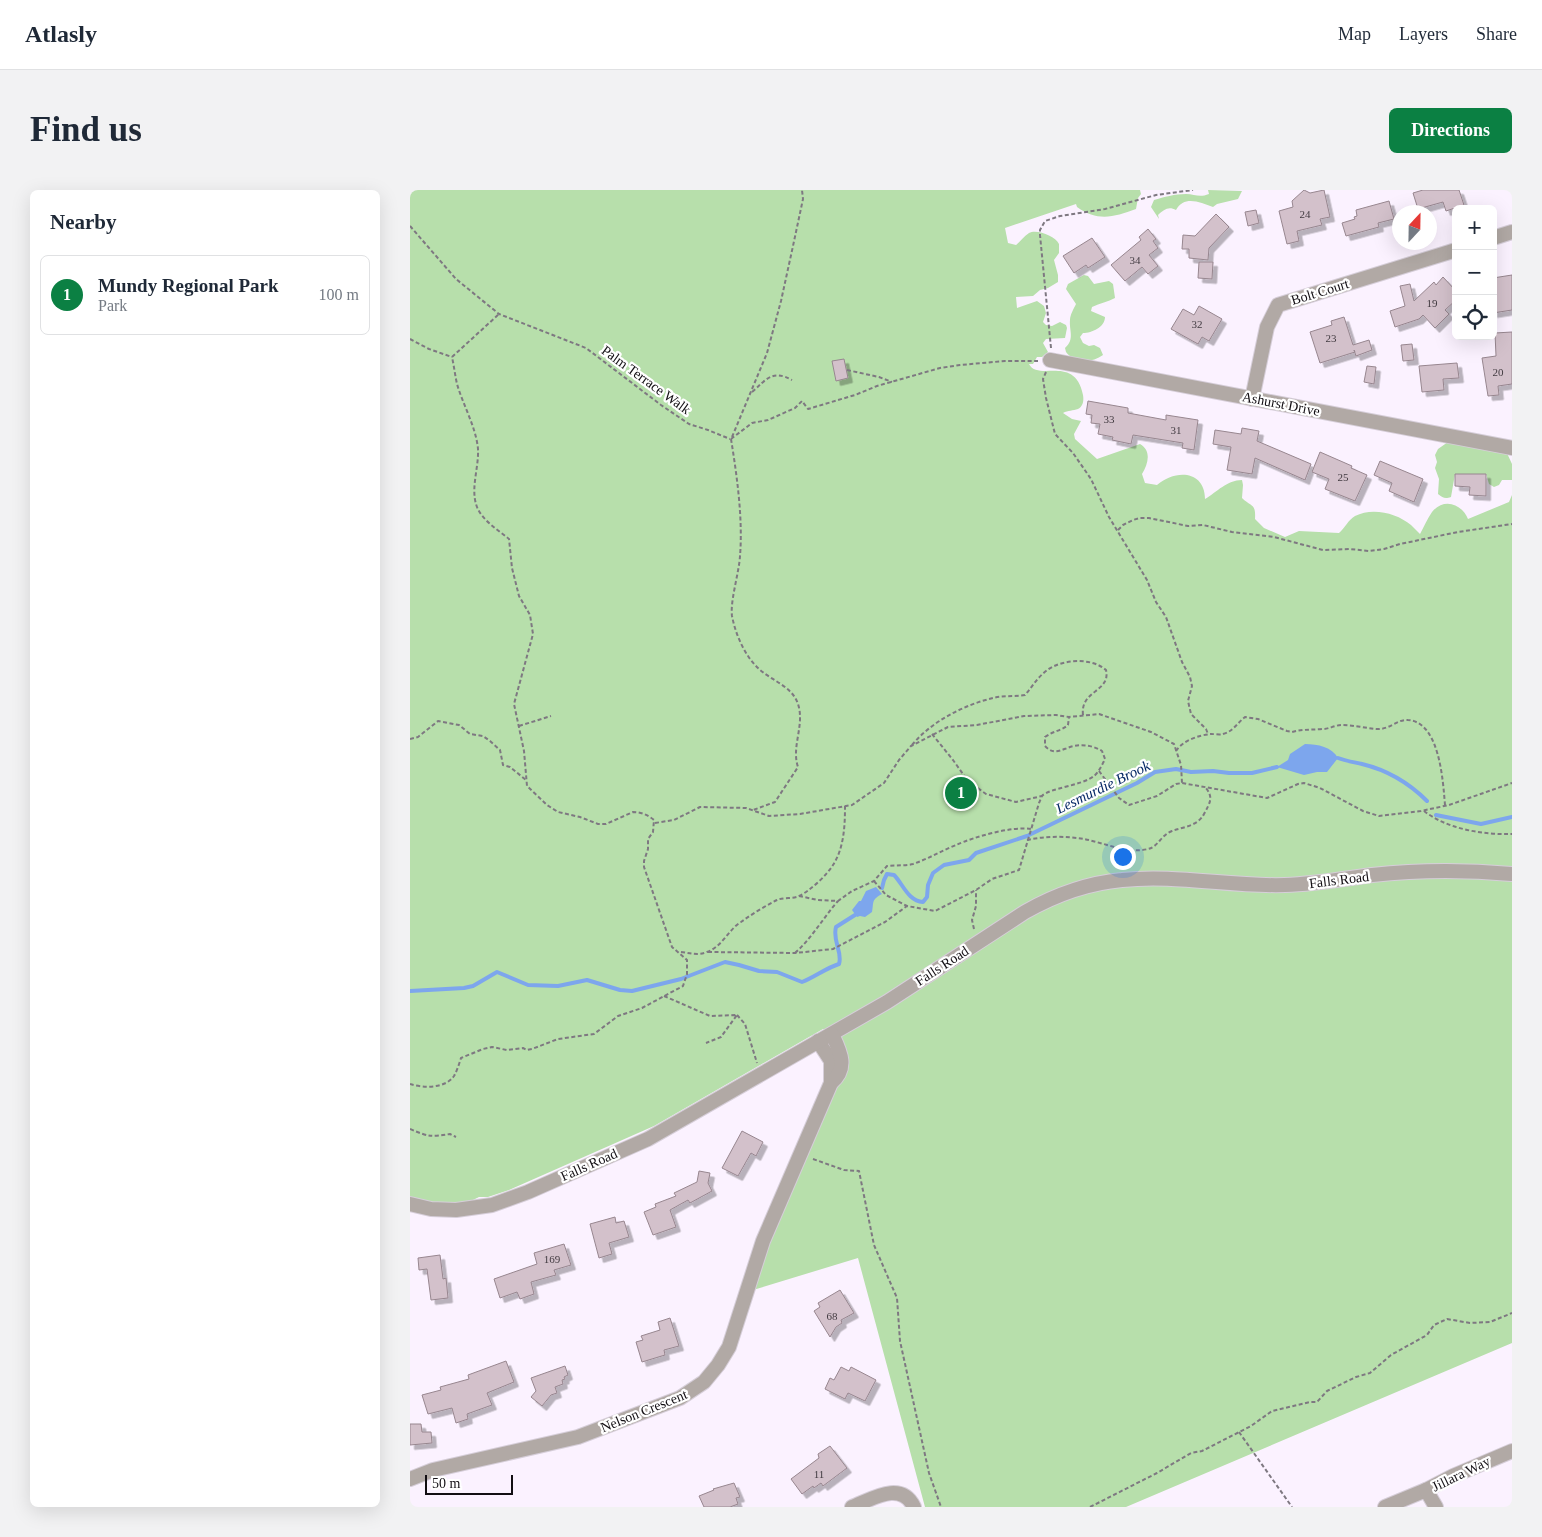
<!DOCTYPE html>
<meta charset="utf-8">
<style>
body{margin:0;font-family:Georgia,serif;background:#f2f2f3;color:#1f2937}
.controls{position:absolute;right:15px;top:15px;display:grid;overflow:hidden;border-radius:8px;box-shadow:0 5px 20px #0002}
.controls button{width:45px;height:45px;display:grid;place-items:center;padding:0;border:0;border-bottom:1px solid #e0e1e3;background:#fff;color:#1f2937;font:25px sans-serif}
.compass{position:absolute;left:982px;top:15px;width:45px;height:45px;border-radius:50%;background:#fff;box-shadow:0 5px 20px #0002;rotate:22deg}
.scale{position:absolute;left:15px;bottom:12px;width:88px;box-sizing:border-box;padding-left:5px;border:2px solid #120e13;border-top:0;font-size:14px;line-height:18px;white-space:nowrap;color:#120e13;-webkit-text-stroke:4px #fff;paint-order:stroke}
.you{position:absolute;left:712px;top:666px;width:18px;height:18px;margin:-12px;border:4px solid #fff;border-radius:50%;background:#1a73e8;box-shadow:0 0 0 8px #1a73e833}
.badge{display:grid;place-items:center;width:32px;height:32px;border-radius:50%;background:#0b8043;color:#fff;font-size:16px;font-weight:700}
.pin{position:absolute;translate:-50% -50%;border:2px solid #fff;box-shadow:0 1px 5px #0006}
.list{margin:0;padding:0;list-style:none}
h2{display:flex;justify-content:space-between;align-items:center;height:65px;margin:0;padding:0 20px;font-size:21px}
h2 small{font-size:16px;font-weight:400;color:#747a83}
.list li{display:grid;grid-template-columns:32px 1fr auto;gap:15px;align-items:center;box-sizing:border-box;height:80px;margin:0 10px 10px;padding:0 10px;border:1px solid #e0e1e3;border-radius:8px}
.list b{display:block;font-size:19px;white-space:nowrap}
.list p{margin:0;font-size:16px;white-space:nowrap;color:#747a83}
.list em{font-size:16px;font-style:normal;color:#747a83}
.icon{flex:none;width:28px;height:28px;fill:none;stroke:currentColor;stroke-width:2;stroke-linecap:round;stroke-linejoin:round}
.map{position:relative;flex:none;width:1102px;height:1317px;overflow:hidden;border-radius:8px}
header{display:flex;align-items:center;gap:30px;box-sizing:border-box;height:70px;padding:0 25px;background:#fff;border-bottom:1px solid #e0e1e3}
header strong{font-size:24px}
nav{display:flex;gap:28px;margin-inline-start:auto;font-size:18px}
.intro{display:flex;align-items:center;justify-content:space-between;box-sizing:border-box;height:120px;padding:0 30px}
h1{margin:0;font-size:35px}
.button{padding:12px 22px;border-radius:8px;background:#0b8043;color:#fff;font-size:18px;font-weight:700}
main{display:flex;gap:30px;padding:0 30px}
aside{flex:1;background:#fff;border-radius:8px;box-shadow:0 5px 20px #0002}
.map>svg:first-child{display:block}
.green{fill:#b7dfab}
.water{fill:#7da6ed}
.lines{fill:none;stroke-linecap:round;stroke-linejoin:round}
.stream{stroke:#7da6ed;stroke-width:4}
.building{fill:#d3c1cb;stroke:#97868f;filter:url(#shadow)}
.minor-casing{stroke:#d6ced9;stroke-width:16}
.path{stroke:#7e7881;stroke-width:2;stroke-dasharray:4 2.5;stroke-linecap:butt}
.minor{stroke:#b1a9a5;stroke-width:14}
.labels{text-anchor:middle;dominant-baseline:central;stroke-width:4.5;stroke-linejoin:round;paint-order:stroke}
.number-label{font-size:11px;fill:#423b41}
.street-label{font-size:14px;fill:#120e13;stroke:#fff}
.water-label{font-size:15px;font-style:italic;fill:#062865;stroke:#fff}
</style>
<header>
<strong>Atlasly</strong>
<nav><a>Map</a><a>Layers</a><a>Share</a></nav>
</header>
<div class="intro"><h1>Find us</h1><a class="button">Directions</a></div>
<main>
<aside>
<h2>Nearby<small></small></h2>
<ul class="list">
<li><span class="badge">1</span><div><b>Mundy Regional Park</b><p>Park</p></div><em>100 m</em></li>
</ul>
</aside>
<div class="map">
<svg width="1102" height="1317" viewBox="0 0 1102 1317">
<defs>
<filter id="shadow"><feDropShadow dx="4.5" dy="4.5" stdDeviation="0" flood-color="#0004"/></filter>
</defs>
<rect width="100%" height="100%" fill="#fbf2ff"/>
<!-- green -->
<g class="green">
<path d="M0 0H730L731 4 728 8 726 19C704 27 688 32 667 17L666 14 595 38 598 53 606 55C610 52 614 46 619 43 627 39 645 46 649 54V63L644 70 648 85V92L638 98 630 100 623 106 606 107 607 118 627 111 634 116 636 123 633 132 636 135 642 136 650 132 656 135 657 138 655 148 636 149 633 153 638 162 632 167H627L623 174H619C628 192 665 164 673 205 674 211 673 216 668 219 663 221 658 220 653 223L662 229 671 231 664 244 665 249 687 269 730 254C742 261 738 274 732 284L735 293 747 295C765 279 795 280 795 309 807 302 817 290 832 290L833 295 832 308C841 317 846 313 845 329L854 338 875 347 889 341 929 343C935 338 938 330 945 326 962 317 987 323 1001 335 1004 338 1007 341 1010 344 1014 337 1017 329 1022 322 1034 307 1052 314 1058 329L1099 312 1102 305V1153L716 1317H515L448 1068 343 1100 353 1065 431 885 416 839H413L244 936 99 1000 78 1007H69L57 1013 25 1014 0 1008Z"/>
<path d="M798 0 832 1 828 9 807 14 803 17C790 12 774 5 766 20 758 16 754 20 748 25L749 29 741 17 744 10C754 7 765 4 776 4 785 4 789 8 799 4Z"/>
<path d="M674 85 678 86 684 94 699 91 703 94 705 108C698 112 690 113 682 117L681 121 695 127C695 137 682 143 673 143L670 147 673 153 679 156 684 155 690 158 693 165C682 173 665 174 656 162L655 158C665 149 659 141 660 130 660 125 664 118 666 114L656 99 658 94Z"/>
<path d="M1038 252 1096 261 1102 274V290H1092L1089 295 1084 297 1079 294 1076 284H1045L1041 307C1035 309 1033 308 1028 304L1029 289 1025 278 1027 272 1025 265 1028 259Z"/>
</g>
<!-- water -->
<g class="water">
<path d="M895 554C908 554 922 557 928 568L917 582H907L894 585 867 577 878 570 880 564Z"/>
<path d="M466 697 472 704C461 710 464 712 462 722L455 727 450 726 447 727 442 720 449 711H451L456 701Z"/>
</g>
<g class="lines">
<!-- stream -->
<g class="stream">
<path d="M928 568C936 571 943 572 952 574 977 580 999 593 1017 611"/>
<polyline points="1026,625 1071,634 1102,627"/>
<polyline points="619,645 727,593 745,582 766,579 781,582 803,581 819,583 842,583 867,577"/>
<path d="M472 698 474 690 477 684 484 685C493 694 498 711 513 712L517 707 518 695 523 683 534 675 559 670 566 663 617 646"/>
<path d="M0 801 54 798 63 796 87 782 118 795 148 796 177 790 210 800 222 801 271 789 315 772 329 775 349 781 367 782 392 792C405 787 416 778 429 774 433 762 422 751 426 737L445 725"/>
</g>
</g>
<!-- building -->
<g class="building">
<polygon points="894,0 900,3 914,0 920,27 910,29 912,35 887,41 889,51 877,54 869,21 883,17 882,11"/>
<polygon points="1013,0 1049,0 1054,15 1036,21 1033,12 1008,19 1003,3"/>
<polygon points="979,11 984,29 968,33 969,37 936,46 932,33 945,29 944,27 947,26 946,20"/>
<polygon points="846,20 849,33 838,36 835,22"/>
<polygon points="806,24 819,37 799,58 798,70 779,68 779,59 772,59 773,45 785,46"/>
<polygon points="738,39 746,49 743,51 748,58 739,65 748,76 738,84 732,77 715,91 701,75 731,50 729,47"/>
<polygon points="682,48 695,67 678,78 676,75 664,83 653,66"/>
<polygon points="789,72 803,72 802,89 788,88"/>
<polygon points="1102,85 1102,120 1083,123 1083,88"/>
<polygon points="1033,87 1046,101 1046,110 1035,120 1039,124 1025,138 1013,125 1009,129 985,137 980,121 995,116 990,96 1000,94 1004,111 1024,92 1026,95"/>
<polygon points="789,116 812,129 799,151 792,147 788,154 761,139 773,119 784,125"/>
<polygon points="934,127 943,155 959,150 962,160 946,166 944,160 945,162 910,173 900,142 922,135 921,131"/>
<polygon points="1102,142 1102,194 1088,196 1089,205 1078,206 1072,168 1086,166 1085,143"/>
<polygon points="1002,154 1004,170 993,171 991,155"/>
<polygon points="434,169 438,188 426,191 422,171"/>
<polygon points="1047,173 1049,188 1033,189 1034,200 1012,202 1009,176"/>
<polygon points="957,176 966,177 964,194 954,192"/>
<polygon points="678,211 718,218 718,223 756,230 756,225 788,230 784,260 772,258 773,253 723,245 721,254 702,250 703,247 688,244 690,234 681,233 682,225 676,224"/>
<polygon points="832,238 849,241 847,251 901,274 895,290 845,268 842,284 817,280 821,257 803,254 805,240 831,244"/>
<polygon points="910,262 942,276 941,278 957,285 945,311 915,299 919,289 902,282"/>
<polygon points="970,271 1013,289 1004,312 979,301 982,293 964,285"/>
<polygon points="1045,284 1076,284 1076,306 1059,305 1060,297 1045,296"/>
<polygon points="332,941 353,952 346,966 341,963 328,986 312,978"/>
<polygon points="289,981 300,983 298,993 302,1001 280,1013 278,1010 260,1020 266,1037 243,1045 234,1022 246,1017 245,1014 266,1006 264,1003 287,992"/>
<polygon points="205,1027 206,1033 214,1031 219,1047 199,1053 202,1064 189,1068 180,1034"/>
<polygon points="154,1054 161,1075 144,1080 146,1085 121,1092 124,1104 110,1109 107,1102 90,1108 84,1089 127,1074 124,1063"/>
<polygon points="30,1065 33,1089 36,1088 38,1108 21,1110 17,1079 9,1080 8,1068"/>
<polygon points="430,1100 444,1123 431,1130 432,1133 426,1137 420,1147 404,1121 410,1117 408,1113"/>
<polygon points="260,1128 269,1156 254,1160 255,1165 232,1172 226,1152 233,1150 231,1146 250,1140 248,1132"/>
<polygon points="96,1171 104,1192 77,1203 82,1215 57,1224 58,1229 46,1233 42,1218 18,1224 12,1205 31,1200 30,1197 59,1189 58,1185"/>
<polygon points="155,1176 158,1185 154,1187 155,1189 152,1190 153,1194 145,1197 147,1203 141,1205 132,1216 121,1207 126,1201 121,1188"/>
<polygon points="431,1177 439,1181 441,1177 466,1190 455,1211 438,1203 435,1209 415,1199 420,1188 424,1190"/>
<polygon points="0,1234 11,1234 12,1242 21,1242 22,1253 0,1255"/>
<polygon points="420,1256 437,1278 413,1296 411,1293 404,1298 403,1296 392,1304 381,1289 409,1268 408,1264"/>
<polygon points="324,1293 330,1307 326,1308 328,1314 320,1317 294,1317 289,1306 304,1300 303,1299"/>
</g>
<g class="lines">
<!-- minor casing -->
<g class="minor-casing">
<g id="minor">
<polyline points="1083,48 1102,42"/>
<polyline points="640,170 1102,258"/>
<polyline points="842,209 857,137 868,115 1046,60"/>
<polyline points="408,851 421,871 421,893"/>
<path d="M0 1014 21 1019 46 1020 82 1015 118 1002 238 949 477 812 615 722C645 705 678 693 712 690 766 684 821 697 875 695 904 694 933 689 962 685 1008 680 1056 680 1102 684"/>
<path d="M0 1289 23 1280 168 1247 270 1208 294 1192 308 1175 319 1157 353 1051 421 893C439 878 430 861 422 844"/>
<path d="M442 1317C462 1309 491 1290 504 1317"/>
<polyline points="975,1317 1016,1300"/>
<polyline points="1026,1317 1016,1300 1043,1286 1102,1261"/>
</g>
</g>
<!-- path -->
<g class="path">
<polyline points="0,36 46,89 89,124 176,158 251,215 279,234 298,240 320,249"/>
<polyline points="0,149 19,159 42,167"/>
<polyline points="641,158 630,45 630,40 635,31 650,26 695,19 746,5 783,0"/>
<polyline points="42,167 89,124"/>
<polyline points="437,180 469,187 482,192"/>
<polyline points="636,182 633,189 636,208 645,244 663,263 681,289 699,327 737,390 746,412 756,427 772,472 780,487 782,496 778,511 781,524 796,539 798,544"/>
<path d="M342 202C356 190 362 179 382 190"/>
<polyline points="322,247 357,163 371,111 383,56 393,9 392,0"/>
<path d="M321 249C327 286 333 329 330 366 329 383 320 411 322 426 326 446 335 466 349 479 362 491 382 496 388 514 395 535 381 557 388 577L365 612 343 620"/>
<polyline points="321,249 342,233 358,230 385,218 392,211 398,219 445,205 467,196 530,178 550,175 595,171 628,171"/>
<polyline points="708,340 713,335 723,330 730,328 739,328 778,336 793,335 822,342 864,347 913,360 940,359 959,361 974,359 990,354 1048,342 1102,334"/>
<polyline points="109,536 141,526"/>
<polyline points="522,544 543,570 558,591 576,604 606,612 632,606"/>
<polyline points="0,549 8,547 28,531 49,535 60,544 73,546 80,551 90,560 93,575 100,577 116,590"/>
<path d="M502 555C522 531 554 515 583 508 593 505 604 507 615 505 622 497 627 488 636 481 651 469 681 467 696 480 701 502 670 500 673 525"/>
<path d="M766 561C773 550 790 545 801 544 805 544 810 545 813 544 824 541 827 533 835 527L848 529 877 541 882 542C892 539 902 540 913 539 919 539 925 535 932 535 943 535 955 538 966 539 980 540 987 529 998 530 1030 532 1033 592 1035 615"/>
<polyline points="689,581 709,608 719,615 747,606 766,594 772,593 857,608 888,594 894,593 910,598 953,621 969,626 1011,621 1039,615 1102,593"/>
<path d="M1014 621C1037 639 1073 645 1102 644"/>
<polyline points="245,633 264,630 290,617 336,618 359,626 390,624 442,615 474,593 489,570 501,556 538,537 567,535 614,526 646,525 659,527 689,524 741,542 764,554 771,575 772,593"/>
<path d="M617 650C635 646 656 646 674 649 695 653 717 664 738 659 748 657 751 645 762 641 773 637 788 636 794 624 800 613 804 607 795 597"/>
<polyline points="464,691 476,705 497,716"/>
<path d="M389 706 408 710 428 711 442 701 464 691 477 676C486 675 495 676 503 674 518 669 531 661 546 655 564 647 601 636 621 639"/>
<polyline points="564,739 562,730 566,716 566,700"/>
<path d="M271 762C280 763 288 766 297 762 313 756 318 740 331 732 342 724 355 716 367 710 374 707 383 709 389 706 400 701 417 685 423 675 434 658 435 636 435 616"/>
<path d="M298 762 385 763 423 759 475 732 497 716 525 721 566 700 582 689 609 680 629 613C630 611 631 608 632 606 639 598 671 596 684 586 689 582 692 575 695 569L692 561C684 556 674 554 664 556 653 558 645 567 635 556V547C643 541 651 541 658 535L659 527"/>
<path d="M385 763C402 748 413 728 428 711"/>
<polyline points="254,806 300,826 327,825 311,847 296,853"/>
<polyline points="327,825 335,834 347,873"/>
<path d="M0 894C13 898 35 899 44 886 47 881 49 874 51 868L73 859 82 857 97 860 113 858 117 860 122 859 148 849 184 844 208 826 232 818 273 796 277 784V770L262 757 234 677V671L238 659V649L243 642 244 630C238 625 231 622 223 622L196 634H188L170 627 148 622 137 615 117 596 114 561 104 514 123 444 120 425 109 406 102 378 99 349C88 340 72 330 67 317 60 299 69 278 68 259 66 237 53 215 47 194 45 185 44 176 42 167"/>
<path d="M0 939C19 947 21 947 40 944L46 947"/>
<polyline points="403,969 434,980 449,981 464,1055 487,1108 490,1151 519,1283 531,1317"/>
<polyline points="829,1242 882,1317"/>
<polyline points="680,1317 747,1283 781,1263 792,1261 841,1236 862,1221 900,1212 907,1212 917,1201 946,1187 960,1183 981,1165 1017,1145 1024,1135 1037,1129 1060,1133 1080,1132 1102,1123"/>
</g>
<!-- minor -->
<use href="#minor" class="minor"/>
</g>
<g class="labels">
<!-- number labels -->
<g class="number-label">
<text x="895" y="24">24</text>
<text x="725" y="70">34</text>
<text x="1022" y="113">19</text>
<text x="787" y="134">32</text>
<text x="921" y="148">23</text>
<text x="1088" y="182">20</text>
<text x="699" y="229">33</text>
<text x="766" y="240">31</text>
<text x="933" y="287">25</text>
<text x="142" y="1069">169</text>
<text x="422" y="1126">68</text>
<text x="409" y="1284">11</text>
</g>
<!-- street labels -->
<g class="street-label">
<text transform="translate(910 102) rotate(-17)">Bolt Court</text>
<text transform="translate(236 190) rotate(36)">Palm Terrace Walk</text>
<text transform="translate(871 214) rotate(11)">Ashurst Drive</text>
<text transform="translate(929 690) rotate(-7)">Falls Road</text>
<text transform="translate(532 776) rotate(-33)">Falls Road</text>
<text transform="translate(179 975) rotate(-24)">Falls Road</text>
<text transform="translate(234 1221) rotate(-22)">Nelson Crescent</text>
<text transform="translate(1051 1284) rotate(-26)">Jillara Way</text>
</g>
<!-- water labels -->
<g class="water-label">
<text transform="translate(693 597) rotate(-26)">Lesmurdie Brook</text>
</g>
</g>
</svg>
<div class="controls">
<button>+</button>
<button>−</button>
<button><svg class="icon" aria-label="locate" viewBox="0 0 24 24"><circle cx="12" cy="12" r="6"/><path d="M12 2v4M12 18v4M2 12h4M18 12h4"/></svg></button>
</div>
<svg class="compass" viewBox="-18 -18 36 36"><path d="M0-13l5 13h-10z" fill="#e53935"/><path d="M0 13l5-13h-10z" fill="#747a83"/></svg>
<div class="scale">50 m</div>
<div class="you"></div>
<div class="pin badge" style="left:551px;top:603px">1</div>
</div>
</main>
